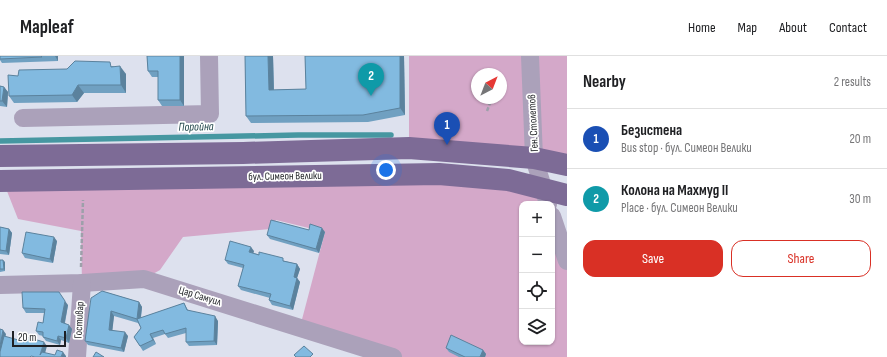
<!DOCTYPE html>
<meta charset="utf-8">
<style>
body{margin:0;font-family:"Sofia Sans Condensed",sans-serif;background:#f2f2f2;color:#202124}
.controls{position:absolute;right:12px;bottom:12px;display:grid;overflow:hidden;border-radius:8px;box-shadow:0 1px 3px #0004}
.controls button{width:36px;height:36px;display:grid;place-items:center;padding:0;border:0;border-bottom:1px solid #e0e0e0;background:#fff;color:#202124;font:20px sans-serif}
.compass{position:absolute;left:471px;top:12px;width:36px;height:36px;border-radius:50%;background:#fff;box-shadow:0 1px 3px #0004;rotate:42deg}
.scale{position:absolute;left:12px;bottom:10px;width:54px;box-sizing:border-box;padding-left:4px;border:2px solid #1e2024;border-top:0;font-size:11px;line-height:14px;white-space:nowrap;color:#1e2024;-webkit-text-stroke:3px #fff;paint-order:stroke}
.you{position:absolute;left:386px;top:114px;width:14px;height:14px;margin:-10px;border:3px solid #fff;border-radius:50%;background:#1a73e8;box-shadow:0 0 0 6px #1a73e833}
.badge{display:grid;place-items:center;width:26px;height:26px;border-radius:50%;background:#d93025;color:#fff;font-size:13px;font-weight:700}
.pin{position:absolute;translate:-50% -33px;filter:drop-shadow(0 1px 2px #0008)}
.pin::after{content:'';position:absolute;top:21px;width:14px;height:12px;background:inherit;clip-path:polygon(0 0,100% 0,50% 100%)}
.list{margin:0;padding:0;list-style:none}
h2{display:flex;justify-content:space-between;align-items:center;height:52px;margin:0;padding:0 16px;font-size:17px}
h2 small{font-size:13px;font-weight:400;color:#757577}
.list li{display:grid;grid-template-columns:26px 1fr auto;gap:12px;align-items:center;box-sizing:border-box;height:60px;padding:0 16px;border-top:1px solid #e0e0e0}
.list b{display:block;font-size:15px;white-space:nowrap}
.list p{margin:0;font-size:13px;white-space:nowrap;color:#757577}
.list em{font-size:13px;font-style:normal;color:#757577}
.actions{display:flex;gap:8px;padding:12px 16px}
.actions a{flex:1;padding:9px 0;border:1px solid #d93025;border-radius:12px;text-align:center;font-size:14px;color:#d93025}
.actions .main{background:#d93025;color:#fff}
.icon{flex:none;width:22px;height:22px;fill:none;stroke:currentColor;stroke-width:2;stroke-linecap:round;stroke-linejoin:round}
.map{position:relative;flex:none;width:567px;height:301px;overflow:hidden}
header{display:flex;align-items:center;gap:24px;box-sizing:border-box;height:56px;padding:0 20px;background:#fff;border-bottom:1px solid #e0e0e0}
header strong{font-size:19px}
nav{display:flex;gap:22px;margin-inline-start:auto;font-size:14px}
main{display:flex}
aside{flex:1;background:#fff}
.map>svg:first-child{display:block}
.green{fill:#d4a8c9;fill-rule:evenodd}
.lines{fill:none;stroke-linecap:round;stroke-linejoin:round}
.stream{stroke:#4697a1;stroke-width:5.5}
.path{stroke:#9da0aa;stroke-width:2.5;stroke-dasharray:4 2;stroke-linecap:butt}
.minor{stroke:#aba1ba;stroke-width:18}
.major{stroke:#7d6b96;stroke-width:22}
.wall{fill:#70a0c1}
.shaded-wall{fill:#5b829d}
.building{fill:#82bae0;stroke:#5b829d}
.labels{text-anchor:middle;dominant-baseline:central;stroke-width:3.5;stroke-linejoin:round;paint-order:stroke}
.street-label{font-size:11px;fill:#1e2024;stroke:#fff}
.water-label{font-size:12px;font-style:italic;fill:#183f43;stroke:#fff}
</style>
<header>
<strong>Mapleaf</strong>
<nav><a>Home</a><a>Map</a><a>About</a><a>Contact</a></nav>
</header>
<main>
<div class="map">
<svg width="567" height="301" viewBox="0 0 567 301">
<rect width="100%" height="100%" fill="#dde1ee"/>
<!-- green -->
<g class="green">
<path d="M409 0H567V109L409 92ZM477 18H501V42H477Z"/>
<polygon points="508,124 548,148 522,148 522,286 552,286 552,160 567,205 567,301 392,301 300,271 325,176 276,164 270,173 183,181 160,214 144,223 82,228 81,175 18,163 3,125"/>
</g>
<g class="lines">
<!-- stream -->
<polyline class="stream" points="0,85 298,79 391,79"/>
<!-- path -->
<g class="path">
<polyline points="497,18 497,16"/>
<polyline points="487,55 492,42"/>
<polyline points="81,211 83,144"/>
</g>
<!-- minor -->
<g class="minor">
<polyline points="530,0 534,102 548,148"/>
<polyline points="23,62 210,58 209,0"/>
<polyline points="552,160 567,205"/>
<polyline points="0,229 82,227 144,223 393,301"/>
<polyline points="77,301 82,227"/>
</g>
<!-- major -->
<g class="major">
<polyline points="0,100 243,97 409,92 534,102 567,109"/>
<polyline points="0,125 439,118 508,124 567,139"/>
</g>
</g>
<!-- wall -->
<g class="wall">
<polygon points="0,0 58,0 58,5 2,7 0,4"/>
<polygon points="147,0 184,0 184,50 162,50 158,44 158,21 152,21 148,15"/>
<polygon points="245,0 273,0 274,34 306,33 305,0 404,0 405,59 368,66 251,67 246,60"/>
<polygon points="113,10 126,18 126,37 84,37 77,46 14,47 9,40 18,20 67,13"/>
<polygon points="0,30 4,31 8,36 7,51 0,50"/>
<polygon points="0,171 9,173 12,177 9,199 0,198"/>
<polygon points="309,174 325,176 319,197 270,183 267,179"/>
<polygon points="57,185 53,207 25,202 22,197"/>
<polygon points="254,195 253,197 297,208 300,213 297,222 300,226 293,254 272,249 269,244 270,242 241,234 238,230 243,212 228,208 225,204"/>
<polygon points="0,204 5,206 5,215 0,216"/>
<polygon points="102,235 139,246 142,251 141,262 184,247 188,254 218,265 217,289 189,290 186,286 186,277 168,282 165,278 153,282 156,288 143,295 134,281 141,272 138,267 114,260 112,274 128,280 124,296 88,289 85,285"/>
<polygon points="68,249 65,267 72,273 69,287 61,284 60,289 46,285 43,281 43,280 39,279 36,275 43,267 44,257 26,257 23,252"/>
<polygon points="446,292 483,294 486,298 485,301 459,301 449,296"/>
</g>
<!-- shaded-wall -->
<g class="shaded-wall">
<polygon points="55,0 58,0 58,5"/>
<polygon points="180,0 184,0 184,50 180,44"/>
<polygon points="268,0 273,0 274,41 269,34"/>
<polygon points="400,0 404,0 405,59 400,52"/>
<polygon points="120,10 126,18 126,37 121,29"/>
<polygon points="78,29 84,37 77,46 72,39"/>
<polygon points="4,31 8,36 7,51 2,45"/>
<polygon points="322,172 325,176 319,197 316,193"/>
<polygon points="9,173 12,177 9,199 6,195"/>
<polygon points="54,181 57,185 53,207 50,203"/>
<polygon points="251,191 254,195 252,201 249,196"/>
<polygon points="3,204 5,206 5,215 4,213"/>
<polygon points="297,208 300,213 297,222 300,226 293,254 290,250 294,221"/>
<polygon points="65,245 68,249 64,270 61,266"/>
<polygon points="139,246 142,251 140,267 137,263"/>
<polygon points="111,255 114,260 112,278 109,274"/>
<polygon points="215,260 218,265 217,289 214,285"/>
<polygon points="69,269 72,273 69,287 66,282"/>
<polygon points="3,274 6,278 2,297 0,294 0,290"/>
<polygon points="125,276 128,280 124,296 121,292"/>
<polygon points="150,278 153,282 156,288 153,284"/>
<polygon points="58,280 61,284 60,289 57,285"/>
<polygon points="44,286 47,290 44,301 40,299"/>
<polygon points="483,294 486,298 485,301 480,301"/>
<polygon points="63,296 66,300 66,301 61,301"/>
</g>
<!-- building -->
<g class="building">
<polygon points="0,0 41,0 42,1 0,3"/>
<polygon points="147,0 180,0 180,44 158,44 158,15 148,15"/>
<polygon points="245,0 268,0 269,34 306,33 305,0 400,0 400,52 363,59 246,60"/>
<polygon points="75,5 110,6 111,11 120,10 121,29 78,29 72,39 9,40 8,19 18,20 19,14 67,13"/>
<polygon points="0,30 4,31 2,45 0,45"/>
<polygon points="271,164 309,174 310,168 322,172 316,193 267,179"/>
<polygon points="0,171 9,173 6,195 0,194"/>
<polygon points="26,176 54,181 50,203 22,197"/>
<polygon points="230,185 251,191 249,196 259,199 259,196 283,202 283,205 297,208 294,221 297,222 290,250 269,244 271,238 238,230 244,209 225,204"/>
<polygon points="0,204 3,204 4,213 0,213"/>
<polygon points="102,235 139,246 137,263 111,255 109,274 125,276 121,292 85,285 91,242"/>
<polygon points="22,236 59,236 65,245 61,266 69,269 66,282 58,280 57,285 43,281 43,276 36,275 38,266 43,267 45,253 23,252"/>
<polygon points="184,247 187,254 215,260 214,285 186,286 186,272 165,278 163,274 150,278 153,284 140,290 134,281 141,272 137,263"/>
<polygon points="0,273 3,274 0,290"/>
<polygon points="451,279 483,294 480,301 465,301 446,292"/>
<polygon points="4,280 22,285 23,280 44,286 40,299 42,296 55,299 57,294 63,296 61,301 35,301 31,300 30,301 0,301 0,296"/>
<polygon points="304,290 313,298 310,301 296,301 294,299"/>
<polygon points="96,296 104,301 93,301"/>
</g>
<g class="labels">
<!-- street labels -->
<g class="street-label">
<text transform="translate(533 67) rotate(-93)">Ген. Столетов</text>
<text transform="translate(285 120) rotate(-1)">бул. Симеон Велики</text>
<text transform="translate(200 240) rotate(17)">Цар Самуил</text>
<text transform="translate(79 264) rotate(-87)">Гостивар</text>
</g>
<!-- water labels -->
<g class="water-label">
<text transform="translate(196 71) rotate(-1)">Поройна</text>
</g>
</g>
</svg>
<div class="controls">
<button>+</button>
<button>−</button>
<button><svg class="icon" aria-label="locate" viewBox="0 0 24 24"><circle cx="12" cy="12" r="6"/><path d="M12 2v4M12 18v4M2 12h4M18 12h4"/></svg></button>
<button><svg class="icon" aria-label="layers" viewBox="0 0 24 24"><path d="M12 4l9 5-9 5-9-5zM3 14l9 5 9-5"/></svg></button>
</div>
<svg class="compass" viewBox="-18 -18 36 36"><path d="M0-13l5 13h-10z" fill="#e53935"/><path d="M0 13l5-13h-10z" fill="#757577"/></svg>
<div class="scale">20 m</div>
<div class="you"></div>
<div class="pin badge" style="left:447px;top:89px;background:#1a4fb4">1</div>
<div class="pin badge" style="left:371px;top:40px;background:#0f9aa8">2</div>
</div>
<aside>
<h2>Nearby<small>2 results</small></h2>
<ul class="list">
<li><span class="badge" style="background:#1a4fb4">1</span><div><b>Безистена</b><p>Bus stop · бул. Симеон Велики</p></div><em>20 m</em></li>
<li><span class="badge" style="background:#0f9aa8">2</span><div><b>Колона на Махмуд II</b><p>Place · бул. Симеон Велики</p></div><em>30 m</em></li>
</ul>
<div class="actions"><a class="main">Save</a><a>Share</a></div>
</aside>
</main>
